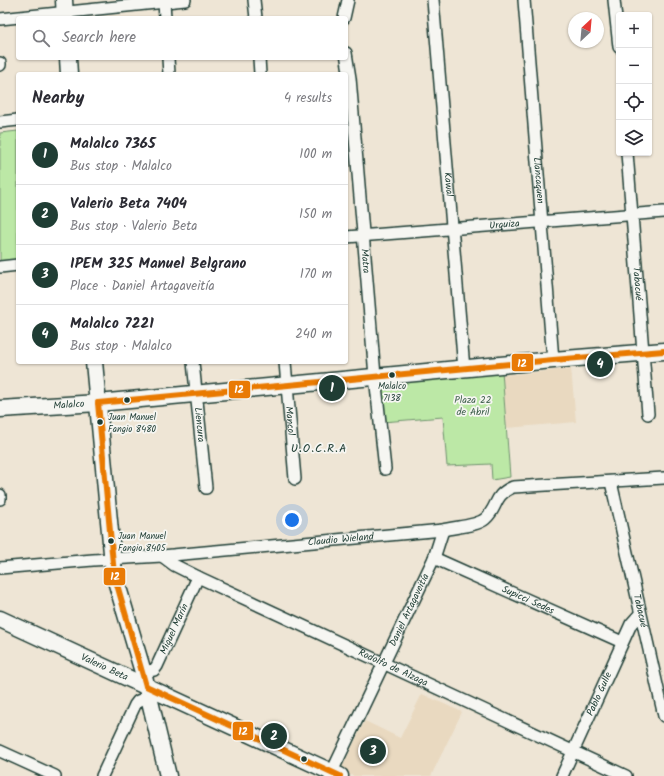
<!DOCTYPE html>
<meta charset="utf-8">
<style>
body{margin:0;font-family:Kalam,sans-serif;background:#f7f7f7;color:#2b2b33}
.controls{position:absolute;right:12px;top:12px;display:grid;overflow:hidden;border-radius:4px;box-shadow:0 1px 3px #0004}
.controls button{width:36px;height:36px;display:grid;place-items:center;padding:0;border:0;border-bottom:1px solid #e1e1e2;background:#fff;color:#2b2b33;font:20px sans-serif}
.compass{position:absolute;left:568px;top:12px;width:36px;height:36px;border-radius:50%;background:#fff;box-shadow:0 1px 3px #0004;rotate:26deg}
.you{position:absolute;left:292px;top:520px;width:14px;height:14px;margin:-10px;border:3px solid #fff;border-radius:50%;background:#1a73e8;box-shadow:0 0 0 6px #1a73e833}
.badge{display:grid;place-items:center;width:26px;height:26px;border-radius:50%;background:#1f3d34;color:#fff;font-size:13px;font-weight:700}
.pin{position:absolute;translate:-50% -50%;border:2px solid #fff;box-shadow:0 1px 4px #0006}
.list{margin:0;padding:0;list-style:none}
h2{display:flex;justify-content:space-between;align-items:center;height:52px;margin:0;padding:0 16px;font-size:17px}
h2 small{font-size:13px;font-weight:400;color:#7c7c81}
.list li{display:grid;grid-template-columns:26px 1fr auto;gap:12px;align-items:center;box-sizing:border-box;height:60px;padding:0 16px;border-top:1px solid #e1e1e2}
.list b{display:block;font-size:15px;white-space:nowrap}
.list p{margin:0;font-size:13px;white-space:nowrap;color:#7c7c81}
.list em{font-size:13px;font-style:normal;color:#7c7c81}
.icon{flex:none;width:22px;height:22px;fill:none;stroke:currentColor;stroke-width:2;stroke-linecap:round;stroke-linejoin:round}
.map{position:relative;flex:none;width:664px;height:776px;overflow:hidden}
.search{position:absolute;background:#fff;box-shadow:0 1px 3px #0004;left:16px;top:16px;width:332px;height:44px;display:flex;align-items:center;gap:10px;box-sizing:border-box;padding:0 14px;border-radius:4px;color:#7c7c81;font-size:15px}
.panel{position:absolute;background:#fff;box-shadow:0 1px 3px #0004;left:16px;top:72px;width:332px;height:292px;border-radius:4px}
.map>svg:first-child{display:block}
.built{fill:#e9d9c0}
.green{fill:#bce8a6;stroke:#6e926d}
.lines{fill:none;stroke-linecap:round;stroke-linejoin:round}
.street-casing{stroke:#1f3d34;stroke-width:14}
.secondary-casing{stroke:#1f3d34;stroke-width:19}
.street{stroke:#f6f6f2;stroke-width:11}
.secondary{stroke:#f6f6f2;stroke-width:16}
.bus-1-casing{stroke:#f6f6f2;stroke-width:9}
.bus-1{stroke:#e97a05;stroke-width:6}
.bus-dot{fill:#1f3d34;stroke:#f6f6f2;stroke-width:1.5}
.labels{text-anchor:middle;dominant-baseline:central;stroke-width:3.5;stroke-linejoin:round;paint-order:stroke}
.bus-label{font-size:9px;fill:#1f3d34;stroke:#f6f6f2;text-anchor:start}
.street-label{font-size:10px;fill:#1f3d34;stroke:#f6f6f2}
.park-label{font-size:10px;fill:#3e5f4b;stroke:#f6f6f2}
.quarter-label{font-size:12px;letter-spacing:1px;fill:#1f3d34;stroke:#f6f6f2}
.line-badge{stroke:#f6f6f2;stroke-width:1.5}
.badge-label{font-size:11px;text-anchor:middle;font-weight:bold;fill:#fff}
</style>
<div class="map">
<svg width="664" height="776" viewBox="0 0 664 776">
<rect width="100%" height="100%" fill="#eee5d5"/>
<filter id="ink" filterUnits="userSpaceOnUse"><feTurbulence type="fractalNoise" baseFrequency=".025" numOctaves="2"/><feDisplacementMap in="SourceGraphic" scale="8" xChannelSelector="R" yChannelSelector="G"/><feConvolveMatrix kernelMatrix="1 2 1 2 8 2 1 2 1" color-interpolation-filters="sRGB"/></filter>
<g filter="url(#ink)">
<!-- built -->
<g class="built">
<polygon points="571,369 576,422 507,428 502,375"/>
<polygon points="422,694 462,712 431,776 353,776 341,770 365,721 400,738"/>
</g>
<!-- green -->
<g class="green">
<polygon points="18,131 18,261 0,262 0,133"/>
<polygon points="502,371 510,477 492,480 491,464 447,466 443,417 383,422 380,382"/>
</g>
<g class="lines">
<!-- street casing -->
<g class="street-casing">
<g id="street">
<polyline points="254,0 256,18"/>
<path id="s1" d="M433 0 464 369"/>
<path id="s2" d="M524 0 553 360"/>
<polyline points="614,0 619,47"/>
<polyline points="164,2 165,18"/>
<polyline points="344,18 348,0"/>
<polyline points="0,19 185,0"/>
<path id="s3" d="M346 53 350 78 375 376 385 469"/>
<polyline points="168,58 169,74"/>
<polyline points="259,58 260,74"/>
<polyline points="0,63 0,65"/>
<polyline points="0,122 18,120"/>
<path id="s4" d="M627 153 648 414"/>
<path id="s5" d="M346 237 664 212"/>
<polyline points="0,267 18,265"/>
<path id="s6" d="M193 362 206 488"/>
<path id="s7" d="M285 362 295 479"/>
<path id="s8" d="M611 482 664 716"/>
<polyline points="0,495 0,499"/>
<path id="s9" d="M162 556 174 565 198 577 626 776"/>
<path id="s10" d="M434 558 622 642"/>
<path id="s11" d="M0 568 93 560 162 556 443 530C454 527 477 526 485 519 499 507 492 496 513 487L664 478"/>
<path id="s12" d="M143 672 154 670 157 666 198 577"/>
<polyline points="0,751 55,776"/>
<polyline points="102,776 135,705 138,701 148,697"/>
<path id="s13" d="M330 776 434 558 443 530"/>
<path id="s14" d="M562 776 631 624 640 614"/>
</g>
</g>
<!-- secondary casing -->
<g class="secondary-casing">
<g id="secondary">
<polyline points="64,0 65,18"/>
<polyline points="68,58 69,74"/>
<polyline points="94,362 114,574 143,672 168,776"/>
<path id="s15" d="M0 409 98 403 553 360 664 351"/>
<path id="s16" d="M0 619 340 776"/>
</g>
</g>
<!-- street -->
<use href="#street" class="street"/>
<!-- secondary -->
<use href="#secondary" class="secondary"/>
<!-- bus-1 casing -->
<g class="bus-1-casing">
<g id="bus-1">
<polyline points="98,403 553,360 664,351"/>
<polyline points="98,403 114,574 146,686"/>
<polyline points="146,686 340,776"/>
</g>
</g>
<!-- bus-1 -->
<use href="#bus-1" class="bus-1"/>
</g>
</g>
<!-- markers -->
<g class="bus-dot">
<circle cx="392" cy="375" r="3.5"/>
<circle cx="127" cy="400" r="3.5"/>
<circle cx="100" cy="422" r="3.5"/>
<circle cx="111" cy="541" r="3.5"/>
<circle cx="304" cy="759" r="3.5"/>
</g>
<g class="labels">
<!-- bus labels -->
<g class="bus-label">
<text x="392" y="386" text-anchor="middle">Malalco<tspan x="392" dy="12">7138</tspan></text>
<text x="108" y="417">Juan Manuel<tspan x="108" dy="12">Fangio 8480</tspan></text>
<text x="118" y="536">Juan Manuel<tspan x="118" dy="12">Fangio 8405</tspan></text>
</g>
<!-- street labels -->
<g class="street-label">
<text stroke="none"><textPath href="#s2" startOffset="181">Llancaquen</textPath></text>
<text stroke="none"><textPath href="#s1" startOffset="185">Kawal</textPath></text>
<text stroke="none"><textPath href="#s5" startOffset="159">Urquiza</textPath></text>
<text stroke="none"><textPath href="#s3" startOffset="209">Matra</textPath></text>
<text stroke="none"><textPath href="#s4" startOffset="131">Tabacué</textPath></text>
<text stroke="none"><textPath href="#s15" startOffset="69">Malalco</textPath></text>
<text stroke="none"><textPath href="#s7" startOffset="59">Mancol</textPath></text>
<text stroke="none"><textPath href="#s6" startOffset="63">Liencura</textPath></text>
<text stroke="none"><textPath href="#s11" startOffset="342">Claudio Wieland</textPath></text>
<text stroke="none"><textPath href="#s10" startOffset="103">Supicci Sedes</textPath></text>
<text stroke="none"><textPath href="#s13" startOffset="184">Daniel Artagaveitía</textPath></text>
<text stroke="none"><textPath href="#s8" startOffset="132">Tabacué</textPath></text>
<text stroke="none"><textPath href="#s12" startOffset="57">Miguel Marín</textPath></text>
<text stroke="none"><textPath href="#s16" startOffset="115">Valerio Beta</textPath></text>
<text stroke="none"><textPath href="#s9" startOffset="257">Rodolfo de Alzaga</textPath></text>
<text stroke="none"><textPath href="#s14" startOffset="90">Pablo Gulle</textPath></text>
</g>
<!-- park labels -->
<g class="park-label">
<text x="473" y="400">Plaza 22<tspan x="473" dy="12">de Abril</tspan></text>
</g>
<!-- quarter labels -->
<g class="quarter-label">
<text x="319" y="448">U.O.C.R.A</text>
</g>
</g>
<g class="line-badge">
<rect x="511" y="353" width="23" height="19" rx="4" fill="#e97a05"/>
<rect x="228" y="380" width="23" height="19" rx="4" fill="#e97a05"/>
<rect x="103" y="567" width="23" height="19" rx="4" fill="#e97a05"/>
<rect x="232" y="721" width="22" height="20" rx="4" fill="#e97a05"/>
</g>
<g class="badge-label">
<text x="522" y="367">12</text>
<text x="239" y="393">12</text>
<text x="115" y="580">12</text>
<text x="243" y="735">12</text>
</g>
</svg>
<div class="controls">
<button>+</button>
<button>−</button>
<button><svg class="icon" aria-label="locate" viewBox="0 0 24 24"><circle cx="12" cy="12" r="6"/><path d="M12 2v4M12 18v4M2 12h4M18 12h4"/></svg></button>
<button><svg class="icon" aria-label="layers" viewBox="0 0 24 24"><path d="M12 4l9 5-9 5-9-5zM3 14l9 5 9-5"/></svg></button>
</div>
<svg class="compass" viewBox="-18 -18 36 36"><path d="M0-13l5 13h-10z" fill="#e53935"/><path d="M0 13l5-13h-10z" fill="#7c7c81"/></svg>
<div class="you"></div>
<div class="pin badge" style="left:332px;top:388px">1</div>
<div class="pin badge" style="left:274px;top:736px">2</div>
<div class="pin badge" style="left:373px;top:751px">3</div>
<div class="pin badge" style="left:600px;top:364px">4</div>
<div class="search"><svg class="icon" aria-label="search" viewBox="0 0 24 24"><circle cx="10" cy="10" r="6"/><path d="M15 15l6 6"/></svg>Search here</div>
<section class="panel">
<h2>Nearby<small>4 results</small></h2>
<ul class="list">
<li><span class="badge">1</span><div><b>Malalco 7365</b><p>Bus stop · Malalco</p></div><em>100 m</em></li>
<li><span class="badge">2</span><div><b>Valerio Beta 7404</b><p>Bus stop · Valerio Beta</p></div><em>150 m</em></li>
<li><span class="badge">3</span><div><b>IPEM 325 Manuel Belgrano</b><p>Place · Daniel Artagaveitía</p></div><em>170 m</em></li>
<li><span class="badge">4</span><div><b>Malalco 7221</b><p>Bus stop · Malalco</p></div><em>240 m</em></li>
</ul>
</section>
</div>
